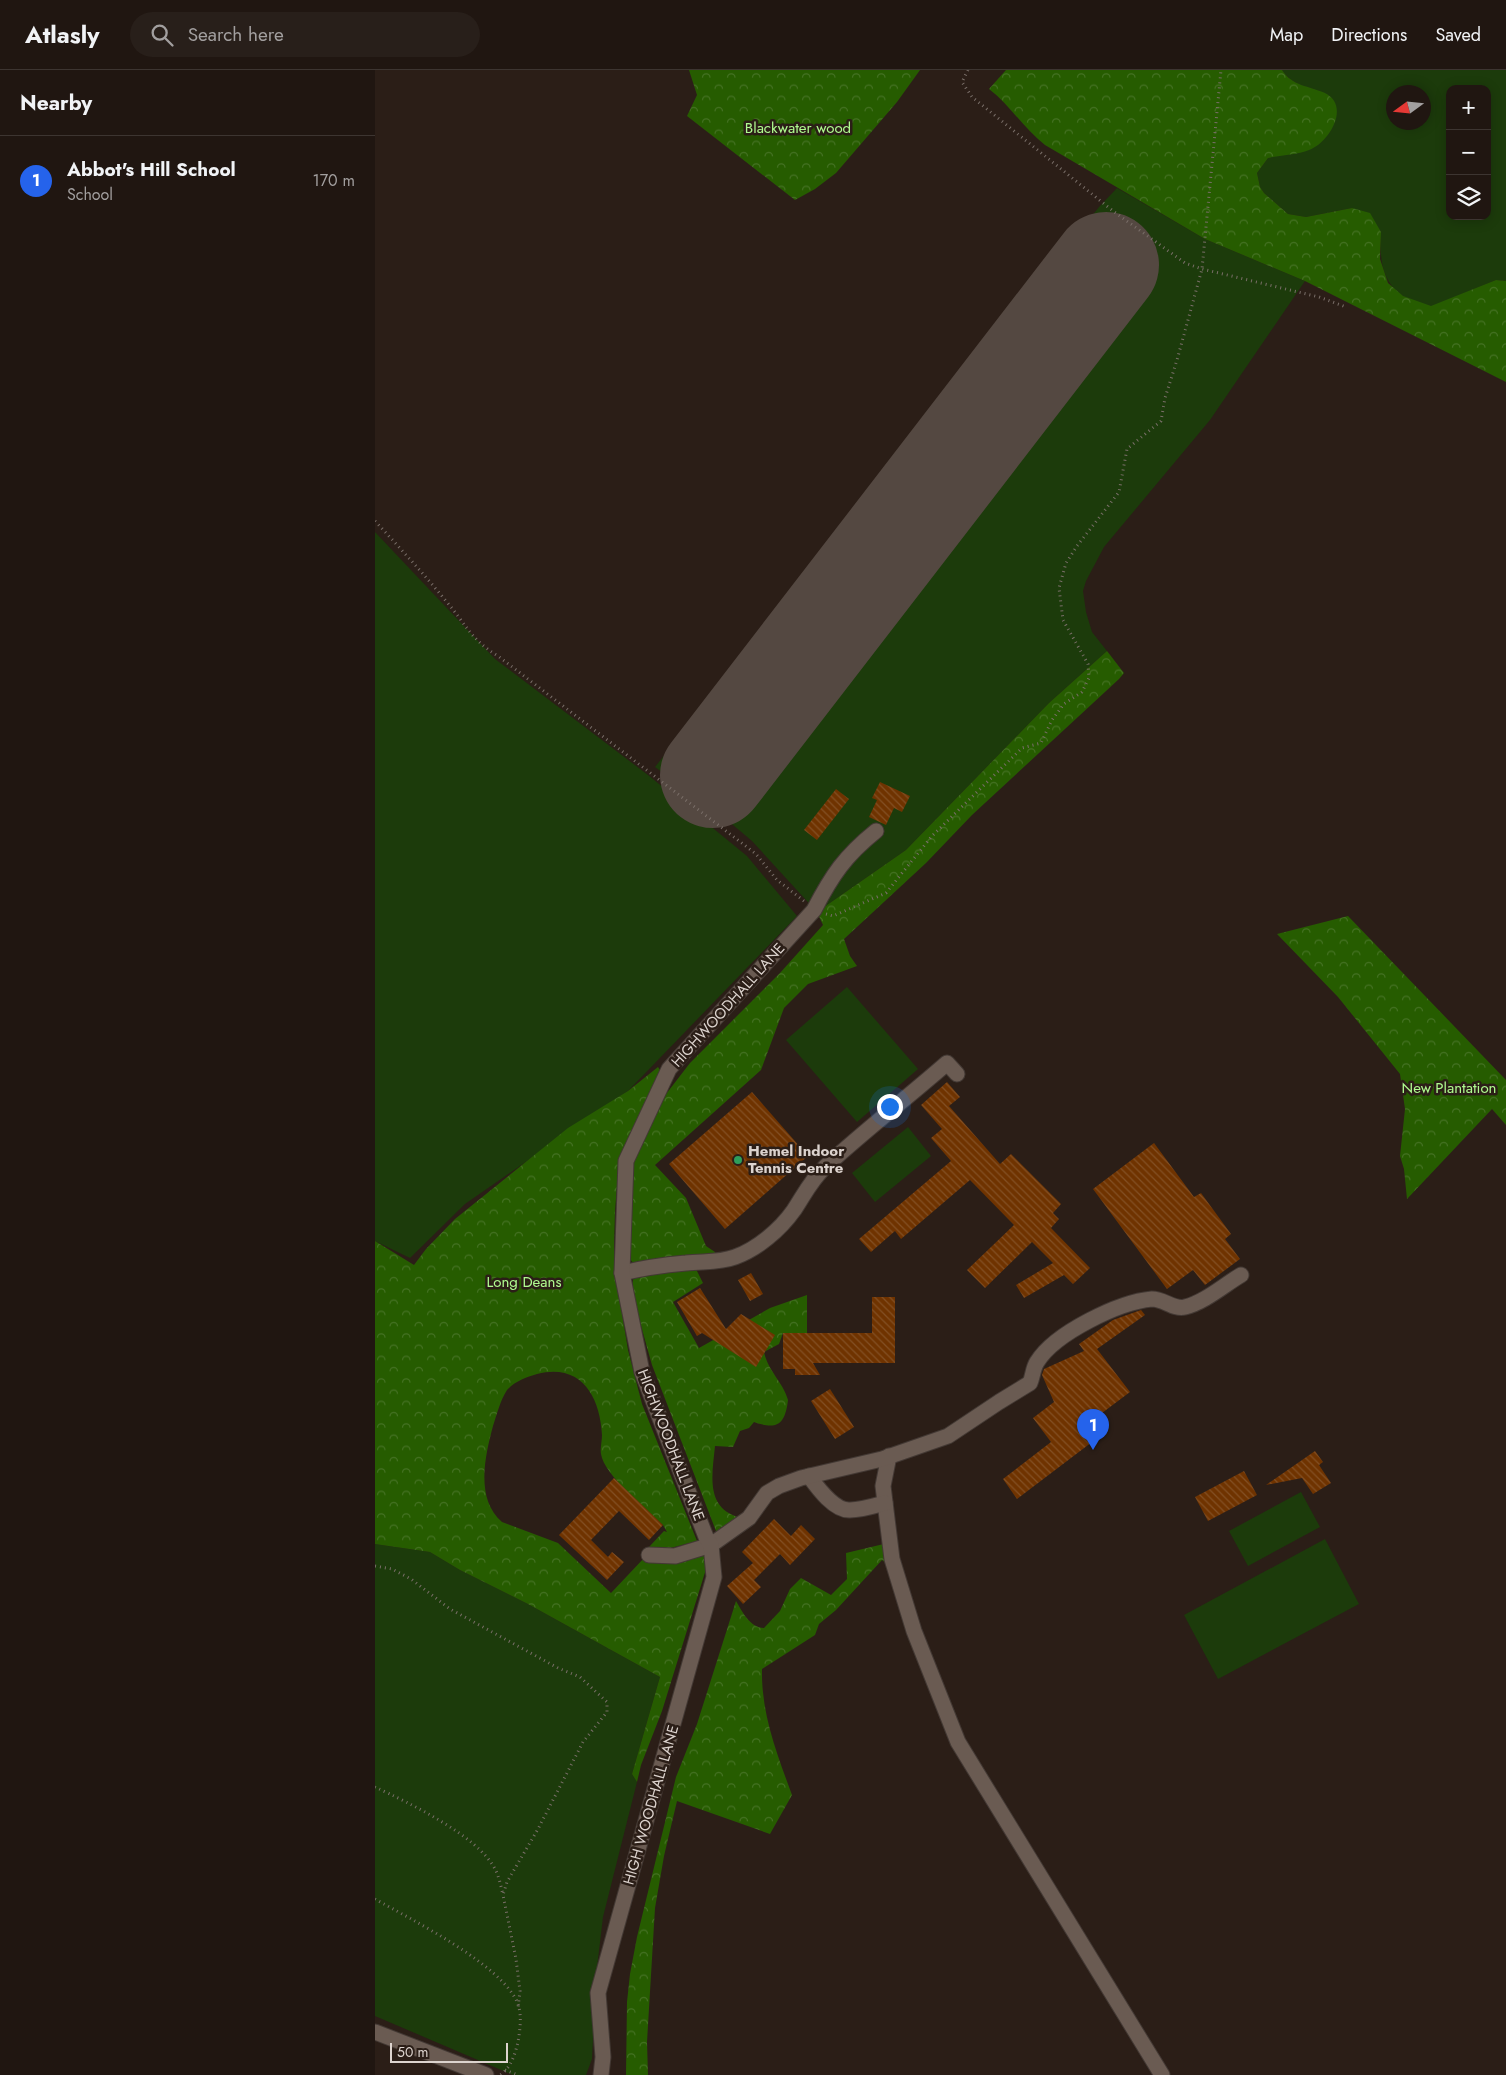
<!DOCTYPE html>
<meta charset="utf-8">
<style>
body{margin:0;font-family:Jost,sans-serif;background:#281f1a;color:#f1f3f6}
.controls{position:absolute;right:15px;top:15px;display:grid;overflow:hidden;border-radius:10px;box-shadow:0 2px 12px #0003}
.controls button{width:45px;height:45px;display:grid;place-items:center;padding:0;border:0;border-bottom:1px solid #3d3531;background:#201611;color:#f1f3f6;font:25px sans-serif}
.compass{position:absolute;left:1011px;top:15px;width:45px;height:45px;border-radius:50%;background:#201611;box-shadow:0 2px 12px #0003;rotate:255deg}
.scale{position:absolute;left:15px;bottom:12px;width:118px;box-sizing:border-box;padding-left:5px;border:2px solid #dcd3ce;border-top:0;font-size:14px;line-height:18px;white-space:nowrap;color:#dcd3ce;-webkit-text-stroke:4px #2b1e17;paint-order:stroke}
.you{position:absolute;left:514px;top:1036px;width:18px;height:18px;margin:-12px;border:4px solid #fff;border-radius:50%;background:#1a73e8;box-shadow:0 0 0 8px #1a73e833}
.badge{display:grid;place-items:center;width:32px;height:32px;border-radius:50%;background:#2563eb;color:#fff;font-size:16px;font-weight:700}
.pin{position:absolute;translate:-50% -41px;filter:drop-shadow(0 1px 2px #0008)}
.pin::after{content:'';position:absolute;top:26px;width:18px;height:15px;background:inherit;clip-path:polygon(0 0,100% 0,50% 100%)}
.list{margin:0;padding:0;list-style:none}
h2{display:flex;justify-content:space-between;align-items:center;height:65px;margin:0;padding:0 20px;font-size:21px}
h2 small{font-size:16px;font-weight:400;color:#a29f9f}
.list li{display:grid;grid-template-columns:32px 1fr auto;gap:15px;align-items:center;box-sizing:border-box;height:90px;padding:0 20px;border-top:1px solid #3d3531}
.list b{display:block;font-size:19px;white-space:nowrap}
.list p{margin:0;font-size:16px;white-space:nowrap;color:#a29f9f}
.list em{font-size:16px;font-style:normal;color:#a29f9f}
.icon{flex:none;width:28px;height:28px;fill:none;stroke:currentColor;stroke-width:2;stroke-linecap:round;stroke-linejoin:round}
.map{position:relative;flex:none;width:1131px;height:2005px;overflow:hidden}
header{display:flex;align-items:center;gap:30px;box-sizing:border-box;height:70px;padding:0 25px;background:#201611;border-bottom:1px solid #3d3531}
header strong{font-size:24px}
nav{display:flex;gap:28px;margin-inline-start:auto;font-size:18px}
.search{width:350px;height:45px;background:#281f1a;display:flex;align-items:center;gap:12px;box-sizing:border-box;padding:0 18px;border-radius:28px;color:#a29f9f;font-size:19px}
main{display:flex}
aside{flex:1;background:#201611}
.map>svg:first-child{display:block}
.green{fill:#1c3b0b;fill-rule:evenodd}
.forest{fill:url(#forest-crowns)}
.lines{fill:none;stroke-linecap:round;stroke-linejoin:round}
.runway{stroke:#544841;stroke-width:106}
.building{fill:url(#building-back-hatch)}
.minor-casing{stroke:#433934;stroke-width:17}
.path{stroke:#7a6f69;stroke-width:3;stroke-dasharray:1 4;stroke-linecap:butt}
.minor{stroke:#6a5b52;stroke-width:15}
.leisure-dot{fill:#2e9e5b;stroke:#2b1e17;stroke-width:2}
.labels{text-anchor:middle;dominant-baseline:central;stroke-width:5;stroke-linejoin:round;paint-order:stroke}
.park-label{font-size:15px;fill:#b0fb90;stroke:#2b1e17}
.street-label{font-size:15px;fill:#dcd3ce;stroke:#2b1e17}
.poi-label{font-size:15px;font-weight:bold;fill:#dcd3ce;stroke:#2b1e17;text-anchor:start}
</style>
<header>
<strong>Atlasly</strong>
<div class="search"><svg class="icon" aria-label="search" viewBox="0 0 24 24"><circle cx="10" cy="10" r="6"/><path d="M15 15l6 6"/></svg>Search here</div>
<nav><a>Map</a><a>Directions</a><a>Saved</a></nav>
</header>
<main>
<aside>
<h2>Nearby<small></small></h2>
<ul class="list">
<li><span class="badge">1</span><div><b>Abbot's Hill School</b><p>School</p></div><em>170 m</em></li>
</ul>
</aside>
<div class="map">
<svg width="1131" height="2005" viewBox="0 0 1131 2005">
<defs>
<pattern id="forest-crowns" width="20" height="18" patternUnits="userSpaceOnUse" patternTransform="scale(1.25)"><rect width="20" height="18" fill="#265c00"/><path d="M2 6a3 3 0 1 1 6 0M12 15a3 3 0 1 1 6 0" fill="none" stroke="#457224"/></pattern>
<pattern id="building-back-hatch" width="6" height="6" patternUnits="userSpaceOnUse" patternTransform="scale(1.25)"><rect width="6" height="6" fill="#6f3300"/><path d="M-1 5l2 2M0 0l6 6M5-1l2 2" fill="none" stroke="#835024"/></pattern>
</defs>
<rect width="100%" height="100%" fill="#2b1e17"/>
<!-- green -->
<g class="green">
<path d="M907 0H1131V211L1121 210 1056 237C1047 233 1035 231 1027 226 1005 209 1005 187 1006 162L977 138 931 147 913 144 889 123 885 117 882 103 893 88 908 84 951 24C935 19 917 15 907 0ZM1075 19H1112V146H1075ZM1018 22H1048V52H1018Z"/>
<polygon points="742,118 830,169 930,211 835,350 729,477 711,511 708,521 711,542 717,562 732,581 674,633 531,780 442,842 377,771 345,744 280,697 724,137"/>
<polygon points="0,462 120,589 273,705 372,786 422,846 253,1021 90,1134 35,1188 0,1171"/>
<polygon points="472,917 543,999 482,1052 411,970"/>
<polygon points="533,1057 556,1086 500,1132 477,1103"/>
<polygon points="926,1422 945,1457 873,1496 854,1461"/>
<polygon points="950,1469 984,1534 843,1609 809,1545"/>
<polygon points="0,1474 55,1482 85,1500 153,1534 285,1607 257,1704 262,1712 228,1847 221,1906 217,1989 211,2005 138,2005 0,1946"/>
</g>
<!-- forest -->
<g class="forest">
<polygon points="314,0 545,0 522,32 461,103 440,119 420,130 312,46 322,25"/>
<path d="M631 0H907C917 16 934 16 950 23 976 36 954 73 934 80 923 85 905 85 893 88L882 103 885 117 889 123 913 144 931 147 977 138 995 143 1006 162 1005 189 1013 213 1028 226 1056 236 1121 210 1131 211V312L930 211 830 169 670 75C649 59 635 35 614 19Z"/>
<polygon points="732,581 749,603 744,609 597,745 551,793 469,869 475,886 482,896 433,914 409,938 386,1000 280,1095 311,1128 331,1176 340,1182 342,1190 260,1195 253,1187 255,1118 259,1087 281,1037 315,993 405,903 448,855 442,842 531,780 674,633"/>
<polygon points="973,846 1131,1010 1131,1055 1117,1039 1032,1129 1029,1099 1025,1086 1030,1039 1025,1004 963,927 902,864"/>
<path d="M283 997 288 1005 248 1088 242 1116 240 1141 239 1177 241 1207 253 1280 267 1334 322 1471 288 1480 274 1477 289 1461 292 1462 288 1455C272 1440 229 1405 226 1384 225 1379 227 1371 227 1365 225 1326 206 1293 162 1304 151 1307 139 1312 132 1320 125 1331 122 1344 118 1356 110 1386 100 1429 127 1452L183 1473 236 1523 270 1487 336 1483 287 1641 266 1695 262 1712 257 1704 285 1607 153 1534 85 1500 55 1482 0 1474V1171L39 1195 51 1179 80 1149 193 1058 253 1021Z"/>
<path d="M320 1197 328 1213 298 1232 324 1278 395 1238 432 1225V1267L408 1263 404 1274 389 1282C393 1301 408 1312 413 1330 410 1355 402 1360 379 1352L374 1358 365 1361 358 1377 340 1376C337 1406 330 1439 366 1448L351 1459 346 1457 344 1462 341 1461 277 1295 256 1220 259 1206Z"/>
<path d="M513 1473 512 1494 507 1490 461 1540 444 1554 440 1565 387 1599C386 1644 402 1684 417 1725L395 1764 302 1731 289 1786 280 1838 272 1972 273 2005H251L252 1932 255 1904 262 1867 301 1707 322 1654 361 1531C367 1541 375 1558 389 1558L405 1541 415 1519 426 1508 456 1525 472 1509 471 1483Z"/>
</g>
<g class="lines">
<!-- runway -->
<polyline class="runway" points="338,705 731,195"/>
</g>
<!-- building -->
<g class="building">
<polygon points="505,712 535,726 527,742 519,738 511,755 494,747 502,730 497,728"/>
<polygon points="461,719 474,729 442,770 429,760"/>
<polygon points="572,1012 585,1027 574,1036 625,1094 636,1084 686,1134 678,1143 684,1149 676,1158 715,1198 698,1214 689,1205 649,1228 641,1215 678,1193 657,1172 610,1218 592,1200 639,1155 595,1110 526,1169 520,1161 496,1182 484,1169 576,1091 556,1068 567,1059 546,1035"/>
<polygon points="377,1022 433,1086 350,1159 294,1094"/>
<polygon points="779,1073 819,1127 826,1123 856,1164 850,1169 865,1189 830,1215 818,1200 792,1219 718,1119"/>
<polygon points="376,1203 388,1224 375,1231 363,1210"/>
<polygon points="325,1218 351,1259 366,1244 400,1265 381,1297 327,1263 322,1266 302,1232"/>
<polygon points="497,1227 520,1227 520,1293 438,1293 445,1305 420,1305 420,1299 408,1299 408,1263 497,1263"/>
<polygon points="766,1240 770,1245 722,1279 755,1322 711,1355 721,1369 642,1429 628,1409 676,1372 658,1348 679,1332 667,1305 669,1299 709,1281 704,1274 738,1250"/>
<polygon points="455,1319 479,1357 460,1369 436,1331"/>
<polygon points="940,1381 948,1392 944,1395 956,1413 938,1424 927,1408 891,1415"/>
<polygon points="869,1401 882,1425 833,1451 820,1427"/>
<polygon points="239,1408 288,1455 274,1470 244,1441 216,1470 233,1487 237,1482 249,1492 232,1510 184,1465"/>
<polygon points="399,1449 416,1466 426,1455 440,1469 415,1495 405,1484 379,1510 386,1517 368,1534 352,1516 378,1493 367,1482"/>
</g>
<g class="lines">
<!-- minor casing -->
<g class="minor-casing">
<g id="minor">
<path d="M247 1203C268 1198 289 1195 311 1193 328 1191 344 1193 360 1187 382 1179 405 1160 419 1140 429 1125 436 1110 450 1097 489 1061 532 1028 572 993L582 1004"/>
<polyline points="514,1386 508,1416 517,1489 539,1561 583,1672 787,2005"/>
<path d="M434 1406C442 1417 459 1441 475 1440 486 1440 499 1436 510 1433"/>
<path d="M274 1485 300 1486 336 1475 374 1448 392 1423 404 1416 426 1408 507 1389 573 1366 624 1332 655 1313C658 1306 658 1298 662 1292 680 1263 744 1232 777 1229 789 1229 799 1240 810 1237 830 1232 849 1215 866 1205"/>
<polyline points="0,1962 111,2005"/>
<path d="M226 2005 228 1987 223 1923 339 1507 336 1475 331 1467 267 1302 247 1203 251 1091 294 999 439 840C457 805 470 786 501 761"/>
</g>
</g>
<!-- path -->
<g class="path">
<polyline points="593,0 587,12 597,27 738,141 810,193 827,199 944,227 971,237"/>
<path d="M0 451C24 477 48 503 71 531 91 554 95 569 123 586L381 784 402 810 429 831"/>
<polyline points="451,844 458,846 511,823 557,766 647,678 666,673 677,650 689,634 707,622 714,608 713,594 688,550 684,518 691,493 702,476 744,422 752,379 786,351 790,328 802,290 827,199 846,0"/>
<polyline points="0,1496 17,1499 36,1509 75,1539 183,1598 205,1607 232,1632 232,1642 208,1672 163,1759 132,1812 128,1825 141,1889 145,1921 143,1938"/>
<path d="M0 1717C34 1733 102 1765 120 1799 124 1806 126 1817 128 1825"/>
<path d="M0 1829C37 1850 128 1895 143 1934 147 1946 145 1960 143 1972 140 1984 136 1998 125 2005"/>
<polyline points="130,2000 143,2005"/>
</g>
<!-- minor -->
<use href="#minor" class="minor"/>
</g>
<!-- markers -->
<circle class="leisure-dot" cx="363" cy="1090" r="5"/>
<g class="labels">
<!-- park labels -->
<g class="park-label">
<text x="423" y="58">Blackwater wood</text>
<text x="1074" y="1018">New Plantation</text>
<text x="149" y="1212">Long Deans</text>
</g>
<!-- street labels -->
<g class="street-label">
<text transform="translate(353 935) rotate(-48)">HIGHWOODHALL LANE</text>
<text transform="translate(296 1375) rotate(69)">HIGHWOODHALL LANE</text>
<text transform="translate(276 1735) rotate(-74)">HIGH WOODHALL LANE</text>
</g>
<!-- poi labels -->
<g class="poi-label">
<text x="373" y="1081">Hemel Indoor<tspan x="373" dy="17">Tennis Centre</tspan></text>
</g>
</g>
</svg>
<div class="controls">
<button>+</button>
<button>−</button>
<button><svg class="icon" aria-label="layers" viewBox="0 0 24 24"><path d="M12 4l9 5-9 5-9-5zM3 14l9 5 9-5"/></svg></button>
</div>
<svg class="compass" viewBox="-18 -18 36 36"><path d="M0-13l5 13h-10z" fill="#e53935"/><path d="M0 13l5-13h-10z" fill="#a29f9f"/></svg>
<div class="scale">50 m</div>
<div class="you"></div>
<div class="pin badge" style="left:718px;top:1380px">1</div>
</div>
</main>
